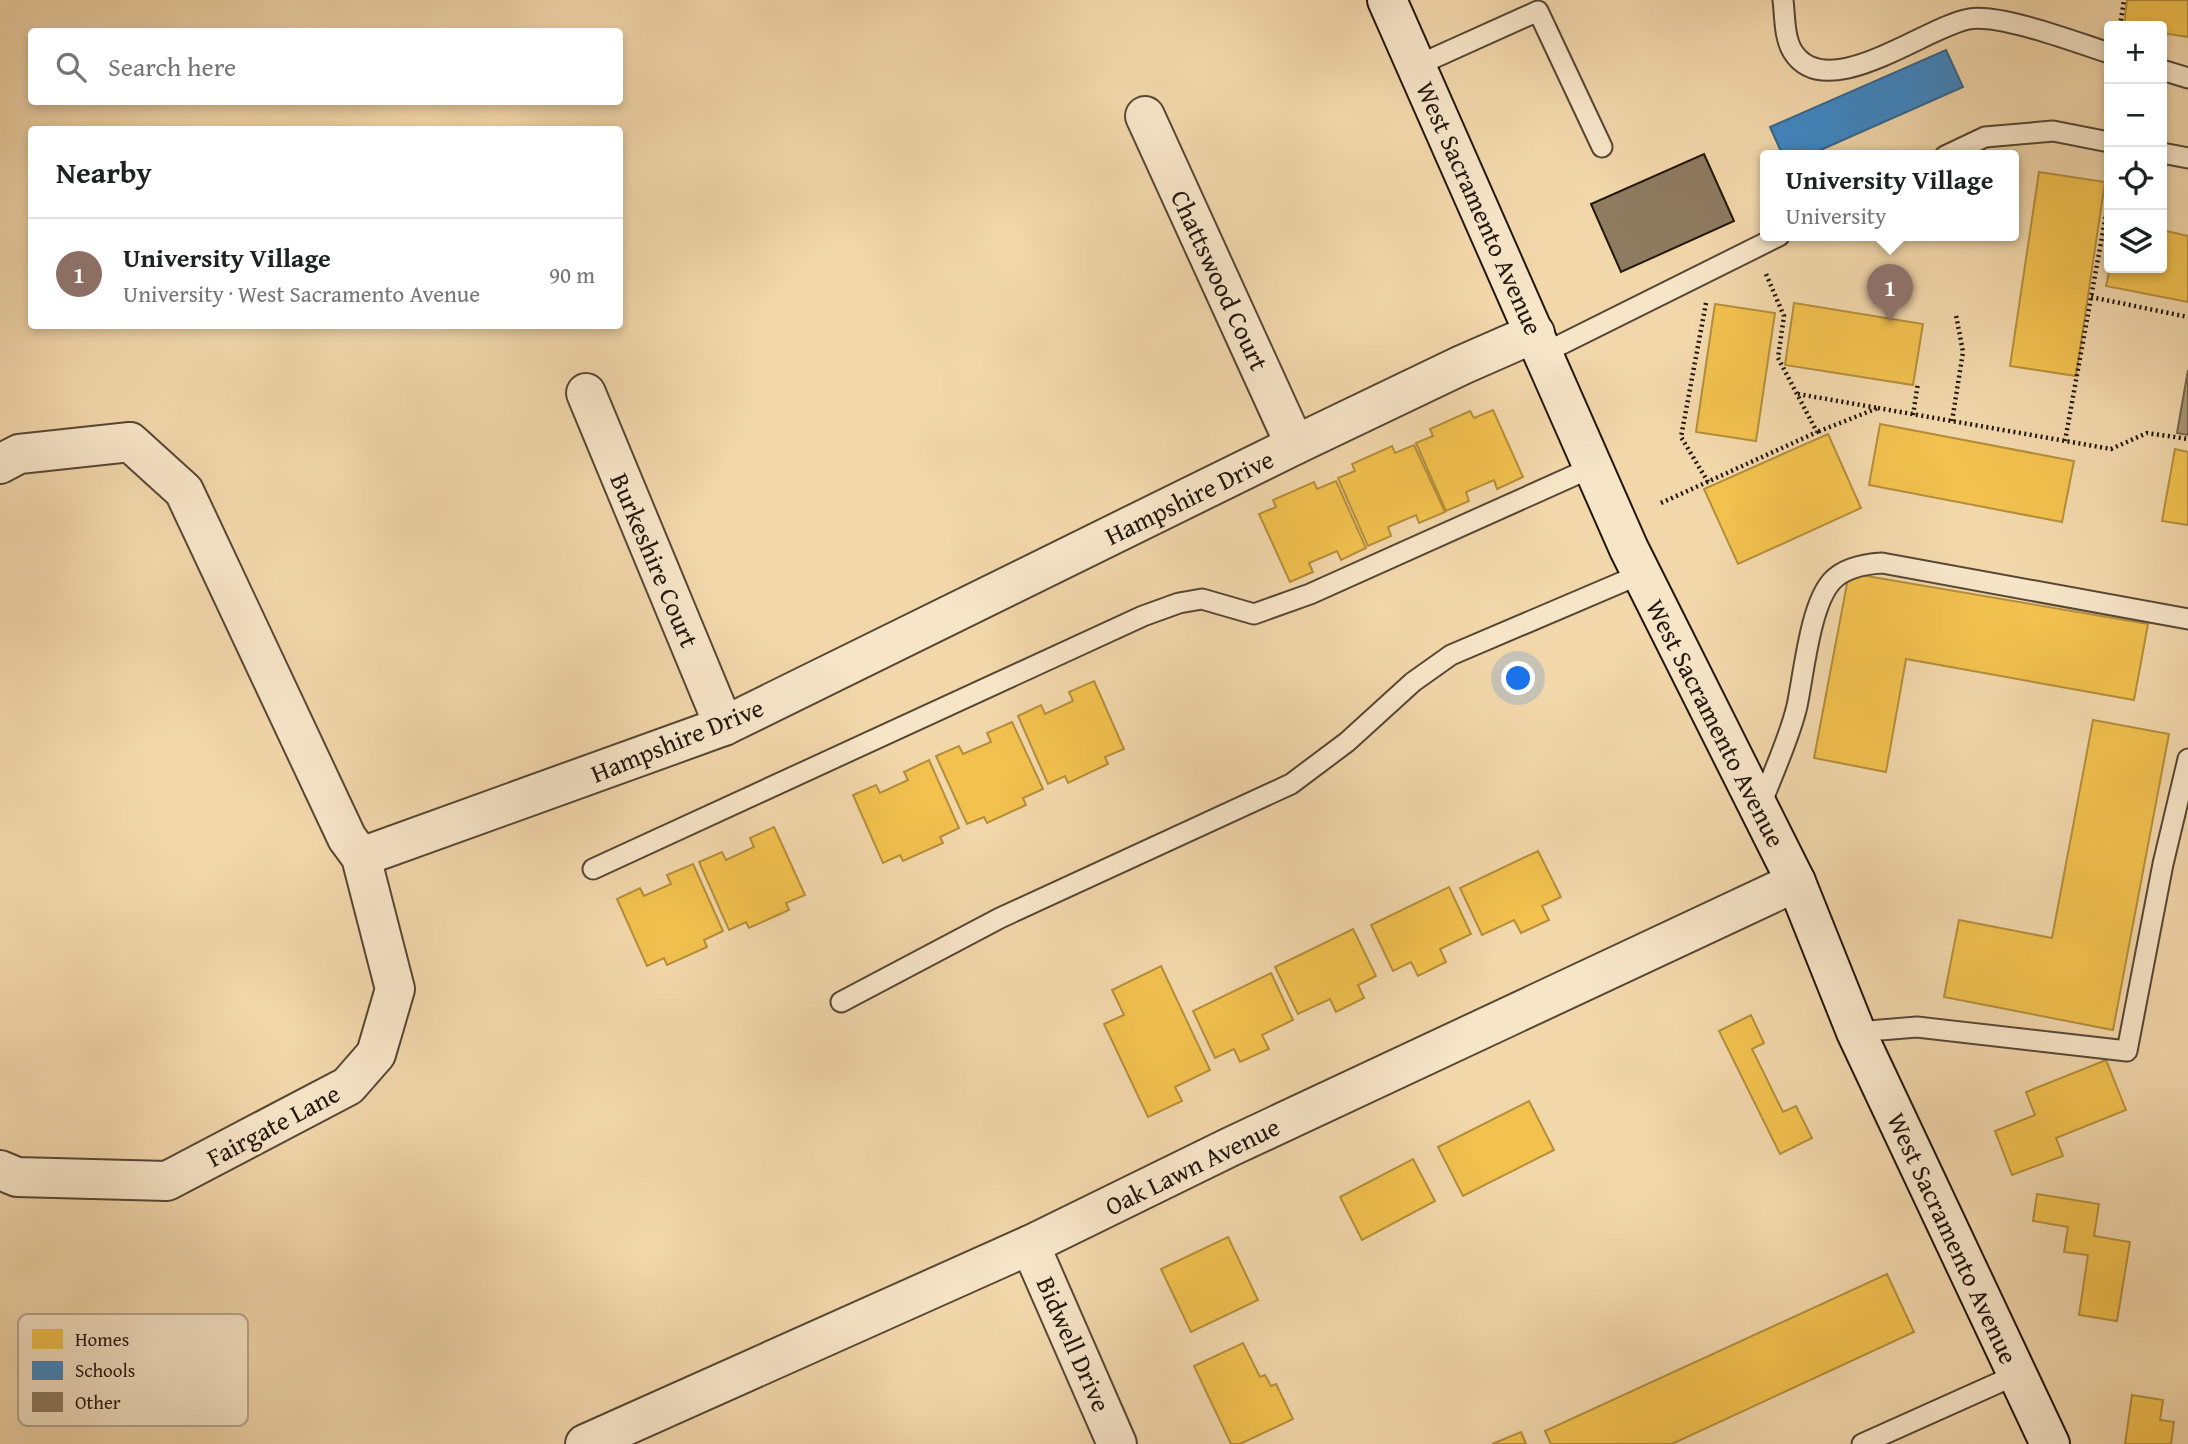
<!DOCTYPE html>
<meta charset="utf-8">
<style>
body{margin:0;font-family:"Gentium Book Plus",serif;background:#f6f6f6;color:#202124}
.controls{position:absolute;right:21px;top:21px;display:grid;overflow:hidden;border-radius:7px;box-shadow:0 4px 10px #0003}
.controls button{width:63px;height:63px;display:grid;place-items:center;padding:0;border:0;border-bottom:2px solid #e0e0e0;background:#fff;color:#202124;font:35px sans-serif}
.you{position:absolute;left:1519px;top:679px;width:24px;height:24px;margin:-18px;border:5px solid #fff;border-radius:50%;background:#1a73e8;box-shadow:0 0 0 10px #1a73e833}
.badge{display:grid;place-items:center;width:46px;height:46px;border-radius:50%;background:#8f2418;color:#fff;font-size:23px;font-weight:700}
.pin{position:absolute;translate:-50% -58px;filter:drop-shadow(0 2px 4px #0008)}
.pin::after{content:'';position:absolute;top:37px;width:24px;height:21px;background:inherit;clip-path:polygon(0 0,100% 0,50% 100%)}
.popup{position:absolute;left:1760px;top:150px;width:259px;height:91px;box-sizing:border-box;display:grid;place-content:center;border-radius:7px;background:#fff;filter:drop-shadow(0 2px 5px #0005);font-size:23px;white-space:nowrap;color:#757577}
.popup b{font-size:26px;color:#202124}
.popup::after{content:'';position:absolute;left:50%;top:100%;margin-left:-14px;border:14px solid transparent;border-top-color:#fff}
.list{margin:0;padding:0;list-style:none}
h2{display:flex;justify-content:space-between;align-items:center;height:91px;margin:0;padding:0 28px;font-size:30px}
h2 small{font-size:23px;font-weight:400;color:#757577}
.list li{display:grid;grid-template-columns:46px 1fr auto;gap:21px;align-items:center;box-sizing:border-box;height:112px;padding:0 28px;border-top:2px solid #e0e0e0}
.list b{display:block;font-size:26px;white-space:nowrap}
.list p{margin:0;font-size:23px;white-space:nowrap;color:#757577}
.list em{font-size:23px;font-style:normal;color:#757577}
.icon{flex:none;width:38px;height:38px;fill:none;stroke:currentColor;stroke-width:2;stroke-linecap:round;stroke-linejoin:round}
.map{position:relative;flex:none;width:2188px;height:1444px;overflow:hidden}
.search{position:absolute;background:#fff;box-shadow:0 4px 10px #0003;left:28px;top:28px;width:595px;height:77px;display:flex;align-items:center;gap:18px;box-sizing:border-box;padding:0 24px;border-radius:7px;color:#757577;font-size:26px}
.panel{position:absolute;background:#fff;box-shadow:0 4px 10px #0003;left:28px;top:126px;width:595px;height:203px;border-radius:7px}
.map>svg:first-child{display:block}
.water{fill:#ab9676;stroke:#74634c;stroke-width:2}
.homes{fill:#f2c14e;stroke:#b48e3b;stroke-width:2}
.schools{fill:#3f88c5;stroke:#36668e;stroke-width:2}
.building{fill:#8e7b60;stroke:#22170e;stroke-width:2}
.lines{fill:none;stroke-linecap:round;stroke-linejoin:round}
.lane-casing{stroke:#564735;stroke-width:23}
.street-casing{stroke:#564735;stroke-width:42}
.secondary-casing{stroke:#22170e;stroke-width:42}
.path{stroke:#22170e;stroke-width:4.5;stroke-dasharray:2 3.5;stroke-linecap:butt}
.lane{stroke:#f7e5c8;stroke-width:19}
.street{stroke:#f7e5c8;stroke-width:38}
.secondary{stroke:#f7e5c8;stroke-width:38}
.labels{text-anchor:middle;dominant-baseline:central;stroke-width:7;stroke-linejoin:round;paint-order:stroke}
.street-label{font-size:26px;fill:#22170e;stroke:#f7e5c8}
.key{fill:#f7e5c8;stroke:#b7a790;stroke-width:2}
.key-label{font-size:19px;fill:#22170e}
</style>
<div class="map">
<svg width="2188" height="1444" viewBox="0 0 2188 1444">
<rect width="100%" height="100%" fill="#f2d7ab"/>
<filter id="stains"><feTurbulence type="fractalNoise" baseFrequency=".00286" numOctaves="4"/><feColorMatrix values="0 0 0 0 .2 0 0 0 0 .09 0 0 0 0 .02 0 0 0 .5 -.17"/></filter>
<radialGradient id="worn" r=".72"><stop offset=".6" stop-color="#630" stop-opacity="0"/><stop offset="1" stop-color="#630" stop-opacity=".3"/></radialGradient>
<!-- water -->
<polygon class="water" points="2188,370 2188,435 2177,433"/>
<!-- homes -->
<g class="homes">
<polygon points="2127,0 2188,0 2188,37 2162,33 2162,26 2124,26"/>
<polygon points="2039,172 2105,182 2076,376 2010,366"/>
<polygon points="2162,230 2188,236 2188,302 2106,286 2110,268 2162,268"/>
<polygon points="1794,303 1923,324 1913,385 1785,365"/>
<polygon points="1715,304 1775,313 1756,441 1696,432"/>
<polygon points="1493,410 1523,477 1497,489 1494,480 1466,492 1469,501 1446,511 1416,443 1433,436 1430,429 1470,411 1474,418"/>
<polygon points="1880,424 2074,461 2062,522 1869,485"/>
<polygon points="1828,434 1861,508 1738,564 1704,489"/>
<polygon points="1414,445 1445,512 1419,523 1416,515 1388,527 1391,536 1368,546 1338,478 1355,471 1352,464 1392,446 1395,453"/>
<polygon points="2175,449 2188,452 2188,525 2162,521"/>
<polygon points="1336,481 1366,548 1341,560 1337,551 1309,563 1313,572 1290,582 1259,514 1276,507 1273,500 1314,482 1317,489"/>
<polygon points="1849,573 2148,624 2134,700 1906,659 1886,772 1814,758"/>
<polygon points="1094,681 1124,749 1105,757 1108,764 1068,783 1065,776 1048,784 1018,716 1041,705 1045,714 1073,701 1069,692"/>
<polygon points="2093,720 2169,734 2113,1030 1944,997 1959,920 2052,938"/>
<polygon points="1012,722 1043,789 1023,798 1026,805 987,823 984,817 967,824 936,756 959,746 963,754 991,742 987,733"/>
<polygon points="929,760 959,828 940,837 943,843 903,861 900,855 883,863 853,795 876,785 880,793 908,780 904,772"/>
<polygon points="774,827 805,895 786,903 789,910 749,928 746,922 729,930 699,862 722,852 726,860 754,847 750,838"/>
<polygon points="1538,851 1561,897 1542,906 1549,920 1521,933 1514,920 1482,935 1460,888"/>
<polygon points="693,864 723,931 704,940 707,947 667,965 664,958 647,966 617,899 640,888 644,896 671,884 667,875"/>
<polygon points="1449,887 1471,934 1440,949 1446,962 1418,976 1411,962 1393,971 1371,925"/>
<polygon points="1353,929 1376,976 1358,985 1364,998 1336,1012 1330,999 1298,1014 1275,967"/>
<polygon points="1161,966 1210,1070 1175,1087 1182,1101 1148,1117 1104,1024 1124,1015 1112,990"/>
<polygon points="1271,973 1293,1020 1262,1035 1269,1049 1240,1062 1234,1049 1215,1058 1193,1011"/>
<polygon points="1751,1015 1764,1043 1752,1049 1783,1112 1796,1106 1812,1138 1780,1154 1719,1031"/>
<polygon points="2106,1060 2126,1110 2056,1138 2063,1156 2012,1175 1995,1131 2035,1115 2026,1092"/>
<polygon points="1529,1101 1554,1150 1463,1196 1438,1147"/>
<polygon points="1413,1159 1435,1201 1362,1240 1340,1197"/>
<polygon points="2037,1194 2099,1204 2094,1236 2130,1242 2117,1321 2079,1315 2088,1255 2064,1252 2068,1227 2033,1221"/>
<polygon points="1228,1237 1258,1300 1191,1332 1161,1269"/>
<polygon points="1887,1274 1914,1332 1672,1444 1551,1444 1545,1431"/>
<polygon points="1243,1343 1260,1377 1265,1375 1271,1386 1276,1384 1293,1419 1240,1444 1231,1444 1194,1366"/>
<polygon points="2132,1395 2163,1400 2160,1420 2174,1422 2171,1444 2125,1444"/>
<polygon points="1521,1432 1526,1444 1492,1444"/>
</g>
<!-- schools -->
<polygon class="schools" points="1946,50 1963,87 1807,156 1783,156 1770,127"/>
<!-- building -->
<polygon class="building" points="1704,154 1734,221 1621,272 1591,204"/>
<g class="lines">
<!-- lane casing -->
<g class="lane-casing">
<g id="lane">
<path d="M1783 0C1785 16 1784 38 1793 52 1827 105 1925 27 1969 19 1999 13 2078 43 2109 53"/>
<polyline points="1416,66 1538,11 1602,147"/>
<polyline points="2162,70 2188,78"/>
<polyline points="2162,153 2188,158"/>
<polyline points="1945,156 1985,137 2053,131 2109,142"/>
<polyline points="1544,353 1779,236"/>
<path d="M1760 808C1772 774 1789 740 1797 706 1804 673 1810 605 1832 581 1844 568 1865 564 1882 563L2188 619"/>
<polyline points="593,869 1143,616 1179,603 1202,599 1254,614 1310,594 1593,467"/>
<polyline points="841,1002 1000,918 1291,784 1347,742 1413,682 1451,655 1641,574"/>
<polyline points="1856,1032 1917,1027 2127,1051 2163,864 2188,759"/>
<polyline points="1862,1444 2018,1374"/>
</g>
</g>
<!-- street casing -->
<g class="street-casing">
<g id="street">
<polyline points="1145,116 1295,445"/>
<polyline points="586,393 724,726"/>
<polyline points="0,464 19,454 130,442 184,491 347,838 361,857 395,989 376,1054 348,1086 167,1181 17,1177 0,1170"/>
<polyline points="361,857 724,726 1295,445 1462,365 1535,333"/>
<polyline points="1030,1245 1117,1444"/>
<polyline points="585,1444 1030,1245 1230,1147 1796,882"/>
</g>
</g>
<!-- secondary casing -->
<g class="secondary-casing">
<polyline id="secondary" points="1387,0 1629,549 1796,882 1856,1032 2050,1444"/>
</g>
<!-- path -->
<g class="path">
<polyline points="2120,26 2124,0"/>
<polyline points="2091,297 2188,317"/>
<polyline points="1706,303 1681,437 1708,482"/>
<polyline points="1798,394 1878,408 1817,432"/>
<polyline points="1878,408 2111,449 2147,433 2188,439"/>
<polyline points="1913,415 1918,383"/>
<polyline points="1952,421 1963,352 1956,315"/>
<polyline points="2065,441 2109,198"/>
<polyline points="1661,503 1817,432 1778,358 1784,316 1766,274"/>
</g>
<!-- lane -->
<use href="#lane" class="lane"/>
<!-- street -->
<use href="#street" class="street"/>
<!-- secondary -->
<use href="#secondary" class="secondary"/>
</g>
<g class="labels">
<!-- street labels -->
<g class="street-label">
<text transform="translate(1480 208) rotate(66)">West Sacramento Avenue</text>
<text transform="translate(1220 280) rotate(65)">Chattswood Court</text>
<text transform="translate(1189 497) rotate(-26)">Hampshire Drive</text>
<text transform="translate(655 560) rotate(67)">Burkeshire Court</text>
<text transform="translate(1716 723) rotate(63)">West Sacramento Avenue</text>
<text transform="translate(677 740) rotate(-22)">Hampshire Drive</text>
<text transform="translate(273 1125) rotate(-28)">Fairgate Lane</text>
<text transform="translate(1192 1166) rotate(-26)">Oak Lawn Avenue</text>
<text transform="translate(1953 1238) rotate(65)">West Sacramento Avenue</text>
<text transform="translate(1074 1344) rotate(66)">Bidwell Drive</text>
</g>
</g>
<!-- legend -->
<rect x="18" y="1314" width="230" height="112" rx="10" class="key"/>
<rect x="32" y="1329" width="31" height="20" fill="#f2c14e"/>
<rect x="32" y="1361" width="31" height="19" fill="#3f88c5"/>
<rect x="32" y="1392" width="31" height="20" fill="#8e7b60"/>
<g class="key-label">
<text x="75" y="1346">Homes</text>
<text x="75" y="1377">Schools</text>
<text x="75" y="1409">Other</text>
</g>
<rect width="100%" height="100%" filter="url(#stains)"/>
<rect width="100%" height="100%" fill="url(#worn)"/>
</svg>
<div class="controls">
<button>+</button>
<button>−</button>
<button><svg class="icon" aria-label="locate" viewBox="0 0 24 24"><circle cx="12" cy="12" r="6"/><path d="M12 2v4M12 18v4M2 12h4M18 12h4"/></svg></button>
<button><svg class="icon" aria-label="layers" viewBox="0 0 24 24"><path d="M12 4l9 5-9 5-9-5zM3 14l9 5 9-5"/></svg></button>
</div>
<div class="you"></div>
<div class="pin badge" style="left:1890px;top:322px;background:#8d6e63">1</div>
<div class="popup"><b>University Village</b>University</div>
<div class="search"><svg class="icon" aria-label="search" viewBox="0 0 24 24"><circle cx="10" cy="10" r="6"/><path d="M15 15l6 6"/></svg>Search here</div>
<section class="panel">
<h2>Nearby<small></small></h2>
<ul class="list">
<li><span class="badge" style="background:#8d6e63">1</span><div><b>University Village</b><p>University · West Sacramento Avenue</p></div><em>90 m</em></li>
</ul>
</section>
</div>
